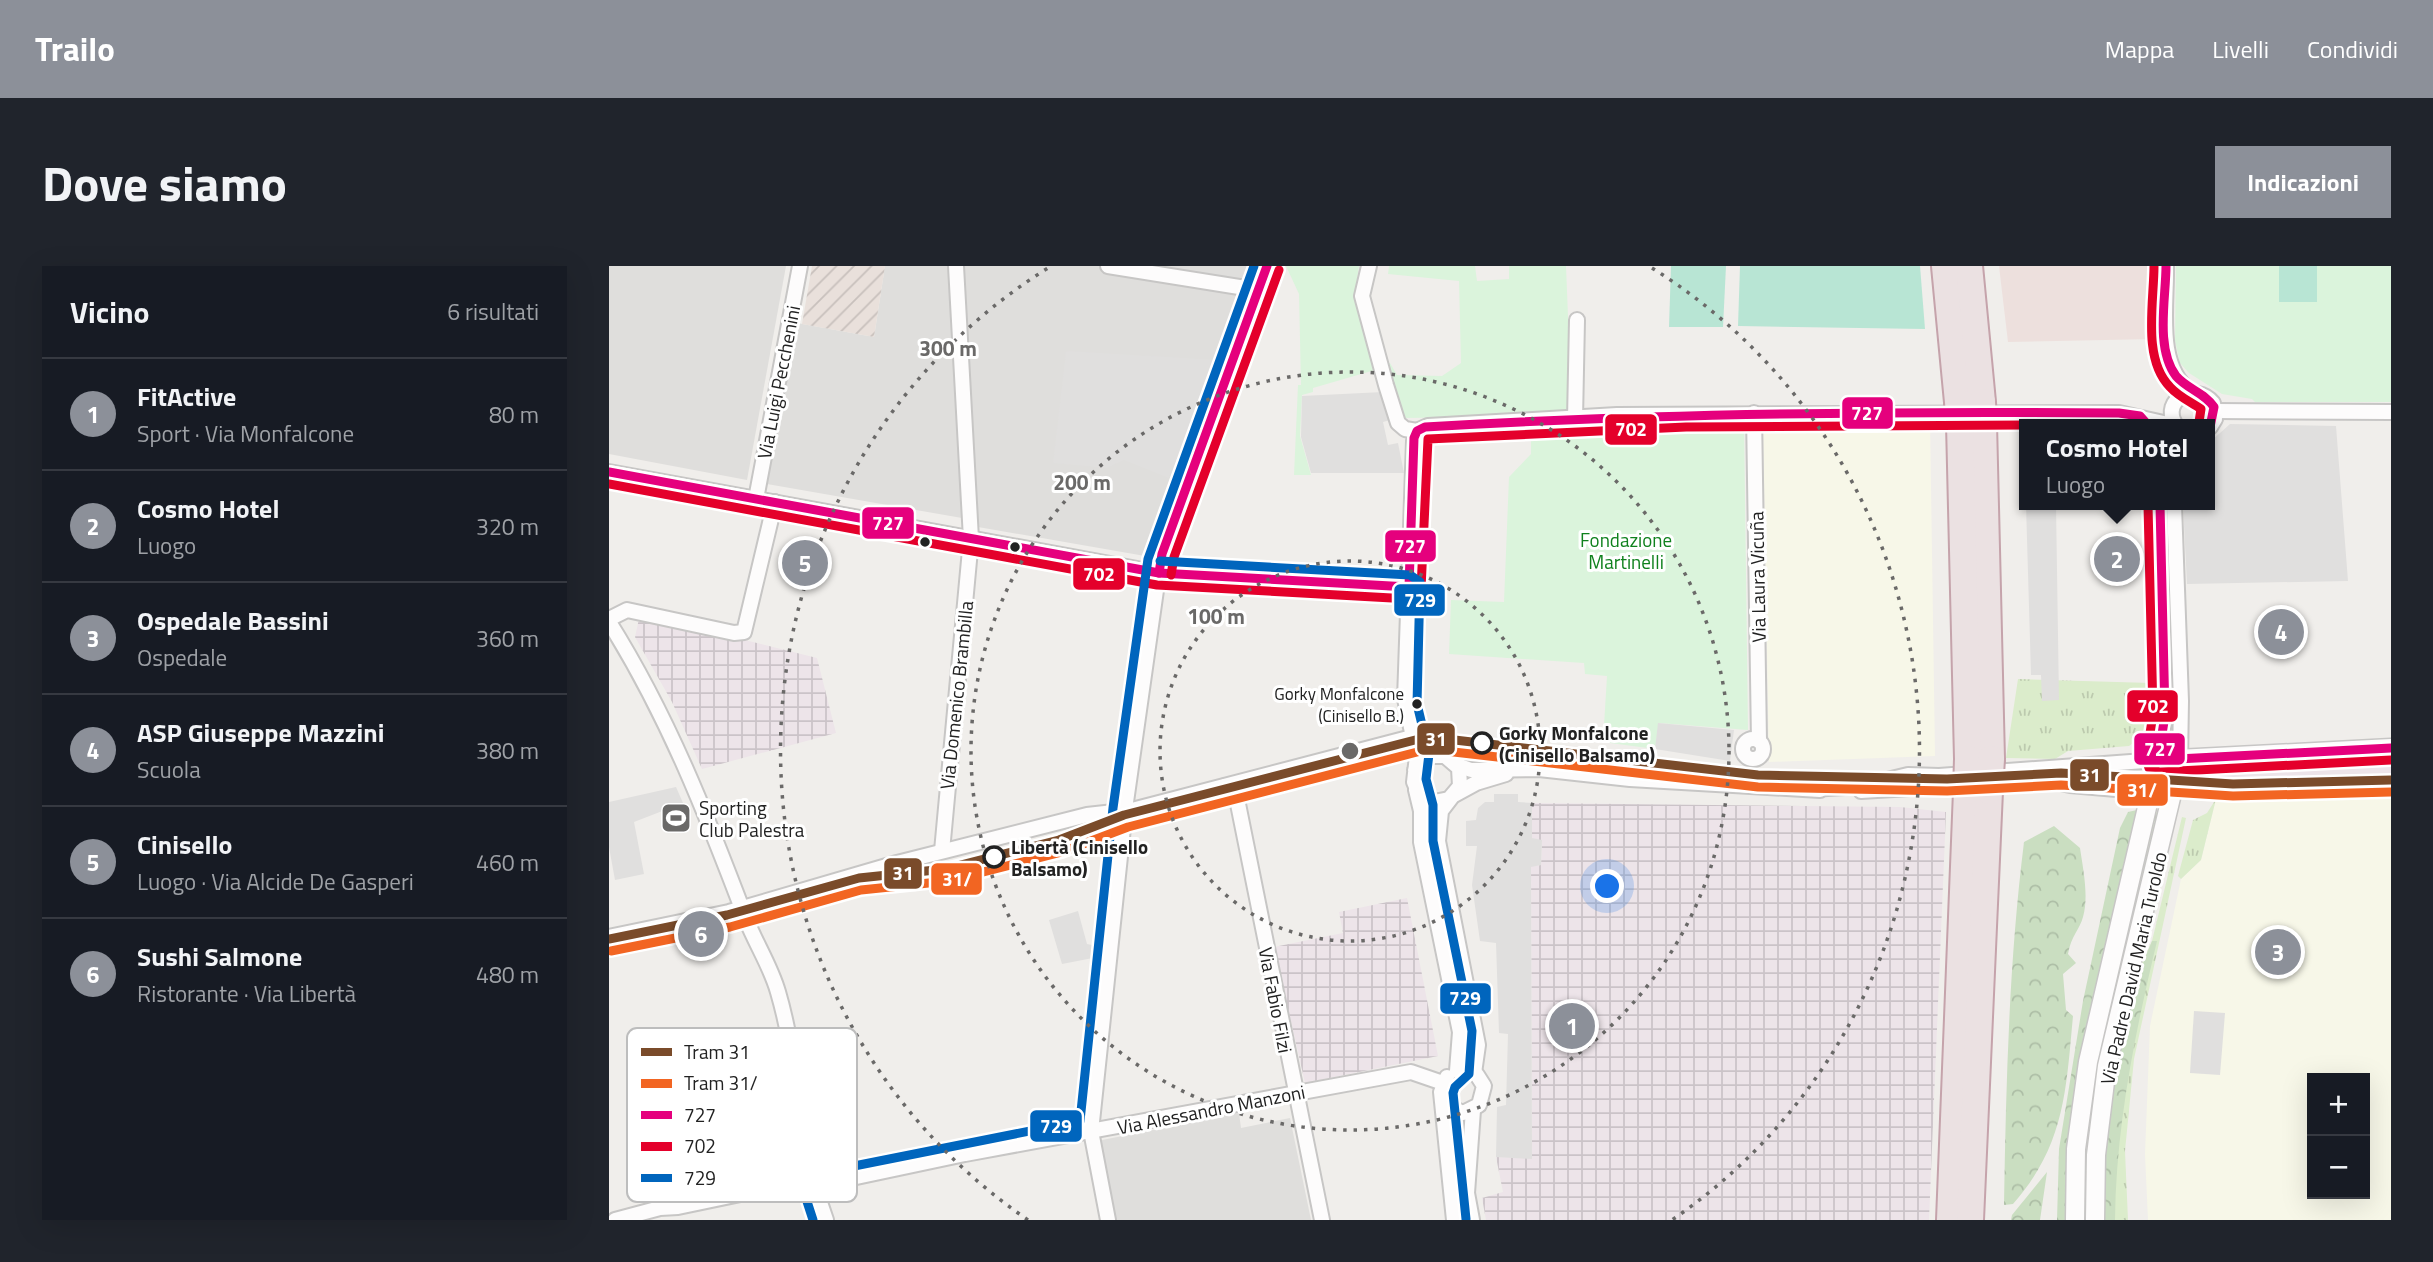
<!DOCTYPE html>
<html lang="it">
<meta charset="utf-8">
<style>
body{margin:0;font-family:"Titillium Web",sans-serif;background:#20242c;color:#f1f3f6}
.controls{position:absolute;right:21px;bottom:21px;display:grid;overflow:hidden;border-radius:0px;box-shadow:0 7px 28px #0002}
.controls button{width:63px;height:63px;display:grid;place-items:center;padding:0;border:0;border-bottom:2px solid #363941;background:#171b24;color:#f1f3f6;font:35px sans-serif}
.you{position:absolute;left:999px;top:621px;width:24px;height:24px;margin:-18px;border:5px solid #fff;border-radius:50%;background:#1a73e8;box-shadow:0 0 0 10px #1a73e833}
.badge{display:grid;place-items:center;width:46px;height:46px;border-radius:50%;background:#8c9099;color:#fff;font-size:23px;font-weight:700}
.pin{position:absolute;translate:-50% -50%;border:4px solid #fff;box-shadow:0 2px 7px #0006}
.popup{position:absolute;left:1410px;top:153px;width:196px;height:91px;box-sizing:border-box;display:grid;place-content:center;border-radius:0px;background:#171b24;filter:drop-shadow(0 2px 5px #0005);font-size:23px;white-space:nowrap;color:#9ea1a6}
.popup b{font-size:26px;color:#f1f3f6}
.popup::after{content:'';position:absolute;left:50%;top:100%;margin-left:-14px;border:14px solid transparent;border-top-color:#171b24}
.list{margin:0;padding:0;list-style:none}
h2{display:flex;justify-content:space-between;align-items:center;height:91px;margin:0;padding:0 28px;font-size:30px}
h2 small{font-size:23px;font-weight:400;color:#9ea1a6}
.list li{display:grid;grid-template-columns:46px 1fr auto;gap:21px;align-items:center;box-sizing:border-box;height:112px;padding:0 28px;border-top:2px solid #363941}
.list b{display:block;font-size:26px;white-space:nowrap}
.list p{margin:0;font-size:23px;white-space:nowrap;color:#9ea1a6}
.list em{font-size:23px;font-style:normal;color:#9ea1a6}
.map{position:relative;flex:none;width:1782px;height:954px;overflow:hidden;border-radius:0px}
header{display:flex;align-items:center;gap:42px;box-sizing:border-box;height:98px;padding:0 35px;background:#8c9099;color:#fff}
header strong{font-size:33px}
nav{display:flex;gap:38px;margin-inline-start:auto;font-size:24px}
.intro{display:flex;align-items:center;justify-content:space-between;box-sizing:border-box;height:168px;padding:0 42px}
h1{margin:0;font-size:49px}
.button{padding:18px 32px;border-radius:0px;background:#8c9099;color:#fff;font-size:24px;font-weight:700}
main{display:flex;gap:42px;padding:0 42px}
aside{flex:1;background:#171b24;border-radius:0px;box-shadow:0 7px 28px #0002}
.map>svg:first-child{display:block}
.residential{fill:#dfdedc}
.commercial{fill:#ede0dd}
.industrial{fill:url(#industrial-grid)}
.education{fill:#f7f7e8;fill-rule:evenodd}
.military{fill:url(#military-furrows)}
.railway{fill:#ede4e9}
.grass{fill:url(#grass-tufts)}
.forest{fill:url(#forest-crowns)}
.park{fill:#dbf4dc}
.pitch{fill:#b8e5d4}
.parking{fill:#e0dfde}
.lines{fill:none;stroke-linecap:round;stroke-linejoin:round}
.minor-casing{stroke:#c7c6c5;stroke-width:18}
.tertiary-casing{stroke:#c7c6c5;stroke-width:21}
.motorway-casing{stroke:#c5a3ab;stroke-width:30}
.minor{stroke:#fdfcfc;stroke-width:14}
.tertiary{stroke:#fdfcfc;stroke-width:18}
.motorway{stroke:#ebe1e2;stroke-width:26}
.motorway-bridge-casing{stroke:#c5a3ab;stroke-width:30;stroke-linecap:butt}
.motorway-bridge{stroke:#ebe1e2;stroke-width:26}
.bus-1-casing{stroke:#fff;stroke-width:14}
.bus-2-casing{stroke:#fff;stroke-width:14}
.bus-3-casing{stroke:#fff;stroke-width:14}
.bus-1{stroke:#e5007d;stroke-width:9}
.bus-2{stroke:#e4002b;stroke-width:9}
.bus-3{stroke:#0065bd;stroke-width:9}
.tram-1-casing{stroke:#fff;stroke-width:14}
.tram-2-casing{stroke:#fff;stroke-width:14}
.tram-1{stroke:#7a4b2a;stroke-width:9}
.tram-2{stroke:#f26522;stroke-width:9}
.ring{fill:none;stroke:#6a6968;stroke-width:3.5;stroke-dasharray:3.5 7}
.bus-dot{fill:#222;stroke:#fff;stroke-width:2.5}
.stop-dot{fill:#fff;stroke:#222;stroke-width:3.5}
.labels{text-anchor:middle;dominant-baseline:central;stroke-width:6;stroke-linejoin:round;paint-order:stroke}
.bus-label{font-size:17px;fill:#222;stroke:#fff;text-anchor:end}
.street-label{font-size:19px;fill:#222;stroke:#fff}
.park-label{font-size:19px;fill:#0f811d;stroke:#fff}
.stop-label{font-size:19px;font-weight:bold;fill:#222;stroke:#fff;text-anchor:start}
.poi-label{font-size:19px;fill:#222;stroke:#fff;text-anchor:start}
.key{fill:#fff;stroke:#bdbdbd;stroke-width:2}
.key-label{font-size:19px;fill:#222}
.centre{fill:#6a6968;stroke:#fff;stroke-width:3.5}
.ring-label{font-size:21px;text-anchor:middle;font-weight:bold;fill:#6a6968;stroke:#fff;stroke-width:6;stroke-linejoin:round;paint-order:stroke}
.line-badge{stroke:#fff;stroke-width:2.5}
.badge-label{font-size:19px;text-anchor:middle;font-weight:bold;fill:#fff}
</style>
<header>
<strong>Trailo</strong>
<nav><a>Mappa</a><a>Livelli</a><a>Condividi</a></nav>
</header>
<div class="intro"><h1>Dove siamo</h1><a class="button">Indicazioni</a></div>
<main>
<aside>
<h2>Vicino<small>6 risultati</small></h2>
<ul class="list">
<li><span class="badge">1</span><div><b>FitActive</b><p>Sport · Via Monfalcone</p></div><em>80 m</em></li>
<li><span class="badge">2</span><div><b>Cosmo Hotel</b><p>Luogo</p></div><em>320 m</em></li>
<li><span class="badge">3</span><div><b>Ospedale Bassini</b><p>Ospedale</p></div><em>360 m</em></li>
<li><span class="badge">4</span><div><b>ASP Giuseppe Mazzini</b><p>Scuola</p></div><em>380 m</em></li>
<li><span class="badge">5</span><div><b>Cinisello</b><p>Luogo · Via Alcide De Gasperi</p></div><em>460 m</em></li>
<li><span class="badge">6</span><div><b>Sushi Salmone</b><p>Ristorante · Via Libertà</p></div><em>480 m</em></li>
</ul>
</aside>
<div class="map">
<svg width="1782" height="954" viewBox="0 0 1782 954">
<defs>
<pattern id="industrial-grid" width="8" height="8" patternUnits="userSpaceOnUse" patternTransform="scale(1.75)"><rect width="8" height="8" fill="#ede4e9"/><path d="M0 4h8M4 0v8" fill="none" stroke="#cbc3c8"/></pattern>
<pattern id="military-furrows" width="10" height="10" patternUnits="userSpaceOnUse" patternTransform="scale(1.75)"><rect width="10" height="10" fill="#e9e0db"/><path d="M-1 1l2-2M0 10L10 0M9 11l2-2" fill="none" stroke="#c8c0bc"/></pattern>
<pattern id="grass-tufts" width="24" height="20" patternUnits="userSpaceOnUse" patternTransform="scale(1.75)"><rect width="24" height="20" fill="#dbeccb"/><path d="M3 7l-1-3M5 7V3M7 7l1-3M15 17l-1-3M17 17v-4M19 17l1-3" fill="none" stroke="#bccaae"/></pattern>
<pattern id="forest-crowns" width="20" height="18" patternUnits="userSpaceOnUse" patternTransform="scale(1.75)"><rect width="20" height="18" fill="#cadec1"/><path d="M2 6a3 3 0 1 1 6 0M12 15a3 3 0 1 1 6 0" fill="none" stroke="#adbea6"/></pattern>
</defs>
<rect width="100%" height="100%" fill="#f0eeeb"/>
<!-- residential -->
<g class="residential">
<polygon points="0,0 177,0 138,214 0,188"/>
<polygon points="276,0 340,0 353,252 158,218 188,57 265,71"/>
<polygon points="350,0 642,0 536,290 369,261"/>
<polygon points="630,847 632,862 681,852 702,954 504,954 488,875"/>
</g>
<!-- commercial -->
<polygon class="commercial" points="1390,0 1544,0 1545,73 1399,76"/>
<!-- industrial -->
<g class="industrial">
<polygon points="31,348 208,392 227,467 93,503 63,436 26,371"/>
<polygon points="923,537 1291,541 1337,546 1320,954 877,954 873,932 894,926 887,891 923,892 922,600 932,599 933,575 923,573"/>
<polygon points="798,632 829,790 696,817 665,681 734,667 730,646"/>
</g>
<!-- education -->
<g class="education">
<polygon points="1321,155 1326,490 1160,496 1154,157"/>
<path d="M1782 526V954H1539L1536 888 1541 760 1572 613 1592 594 1607 533ZM1703 812H1756V928H1703Z"/>
</g>
<!-- military -->
<polygon class="military" points="203,0 276,0 265,71 193,58"/>
<!-- railway -->
<polygon class="railway" points="1782,499 1782,521 1610,526 1610,502"/>
<!-- grass -->
<g class="grass">
<polygon points="1409,413 1542,417 1539,458 1534,470 1520,480 1459,485 1446,493 1397,492"/>
<polygon points="1607,533 1592,594 1572,613 1569,610 1584,554 1598,547"/>
<path d="M1545 546 1550 547 1479 954H1474C1477 814 1513 682 1545 546Z"/>
<polygon points="1573,551 1577,552 1525,793 1516,885 1519,954 1495,954 1496,895 1509,791 1527,710 1543,675"/>
</g>
<!-- forest -->
<g class="forest">
<polygon points="1528,544 1479,755 1470,810 1460,954 1448,954 1450,883 1474,735 1511,562 1519,546"/>
<path d="M1445 560 1471 582C1474 603 1480 630 1474 651 1471 663 1462 670 1459 688L1467 697 1454 708 1457 744 1464 750C1457 824 1456 879 1404 938L1395 939C1397 818 1400 696 1415 576Z"/>
<path d="M1543 675H1548C1526 767 1507 859 1506 954H1495C1494 862 1506 761 1543 675Z"/>
<polygon points="1438,906 1431,954 1402,954 1403,949"/>
</g>
<!-- park -->
<g class="park">
<polygon points="677,0 750,0 745,33 766,104 704,122 704,126 693,129 691,170 702,209 685,209 689,119 692,119 690,28"/>
<polygon points="780,0 866,0 868,15 900,13 900,0 957,0 963,150 794,152 776,98 781,97 788,109 833,110 852,97 850,15 779,8"/>
<polygon points="1567,0 1782,0 1782,136 1646,136 1643,133 1613,128 1580,107 1571,97 1566,75"/>
<polygon points="1135,154 1139,464 1050,457 1046,483 994,476 998,410 976,408 975,397 840,388 842,334 895,336 900,211 922,188 922,163"/>
</g>
<!-- pitch -->
<g class="pitch">
<polygon points="1062,0 1117,0 1114,61 1060,61"/>
<polygon points="1131,0 1311,0 1316,63 1129,60"/>
<rect x="1670" y="0" width="38" height="36"/>
</g>
<!-- parking -->
<g class="parking">
<polygon points="457,85 609,94 560,212 515,194 498,202 444,197"/>
<polygon points="774,126 781,154 774,156 779,179 789,177 795,207 702,207 692,171 693,130"/>
<polygon points="1621,158 1727,160 1739,315 1578,318 1574,239 1601,239 1601,176"/>
<polygon points="1417,239 1447,239 1450,434 1433,435 1432,409 1422,409"/>
<polygon points="1049,457 1125,464 1121,495 1046,483"/>
<polygon points="67,521 74,537 25,556 35,608 6,614 0,581 0,536"/>
<polygon points="885,528 909,528 909,536 923,537 923,572 933,574 932,599 922,601 923,893 887,891 888,841 897,839 899,768 890,767 887,677 871,675 863,619 868,580 857,580 857,555 867,554 869,542 876,536 885,536"/>
<polygon points="469,645 478,678 488,680 489,691 453,698 440,654"/>
<polygon points="1585,745 1616,747 1611,809 1581,807"/>
</g>
<g class="lines">
<!-- minor casing -->
<g class="minor-casing">
<g id="minor">
<polyline points="499,0 649,24"/>
<polyline points="760,0 753,30 777,119 789,157 796,163 808,165"/>
<path d="M1557 0C1558 40 1546 100 1582 126"/>
<polyline points="1606,145 1782,146"/>
<polyline points="1145,147 1150,475"/>
<polyline points="966,153 968,54"/>
<path d="M1566 158C1552 133 1586 116 1604 137L1606 153 1601 161"/>
<polyline points="808,165 819,160 1008,149 1510,147 1559,158"/>
<polyline points="0,206 550,307 800,321"/>
<polyline points="147,233 191,0"/>
<polyline points="0,353 18,344 125,367 135,366 166,236"/>
<path d="M0 356C59 450 98 550 137 653 147 678 162 701 169 726 191 801 190 880 217 954"/>
<circle cx="1144" cy="483" r="10"/>
<polyline points="848,499 862,504 930,503 1021,513 1211,524"/>
<polyline points="806,504 820,490 836,490 850,502 851,520 840,533 825,536 811,530 805,516 808,490 796,433 805,175 808,165"/>
<polyline points="1410,508 1461,519 1542,526 1571,494 1572,435 1565,239"/>
<polyline points="616,520 622,521 627,528 713,954"/>
<polyline points="1202,523 1253,520 1299,509 1330,510 1549,494 1556,449 1551,239"/>
<polyline points="807,524 812,545 812,576 851,766 848,805"/>
<polyline points="1252,525 1301,522 1324,512"/>
<polyline points="845,529 867,517 897,508"/>
<polyline points="842,532 832,545 829,575 869,779 865,807"/>
<polyline points="333,585 362,273 347,0"/>
<polyline points="0,671 120,646 288,597 478,549 523,544 803,471"/>
<polyline points="838,811 832,826 845,954"/>
<polyline points="834,834 838,840 854,847 870,839 875,820 868,809 856,804"/>
<polyline points="6,954 51,942 69,941 188,916 205,920 356,888 802,806 834,817"/>
<polyline points="499,954 482,865 516,543 551,296 658,0"/>
<polyline points="863,954 858,927 864,844"/>
</g>
</g>
<!-- tertiary casing -->
<g class="tertiary-casing">
<g id="tertiary">
<polyline points="1466,954 1467,883 1479,796 1549,494 1782,482"/>
<polyline points="1486,954 1487,889 1498,800 1571,494"/>
</g>
</g>
<!-- motorway casing -->
<g class="motorway-casing">
<g id="motorway">
<polyline points="1336,0 1349,136"/>
<polyline points="1360,0 1373,136"/>
<polyline points="1374,157 1382,493"/>
<polyline points="1351,158 1359,493"/>
<polyline points="1341,954 1358,525"/>
<polyline points="1361,954 1380,525"/>
</g>
</g>
<!-- minor -->
<use href="#minor" class="minor"/>
<!-- tertiary -->
<use href="#tertiary" class="tertiary"/>
<!-- motorway -->
<use href="#motorway" class="motorway"/>
<!-- motorway-bridge casing -->
<g class="motorway-bridge-casing">
<g id="motorway-bridge">
<polyline points="1349,136 1351,158"/>
<polyline points="1373,136 1374,157"/>
<polyline points="1358,525 1359,493"/>
<polyline points="1380,525 1382,493"/>
</g>
</g>
<!-- motorway-bridge -->
<use href="#motorway-bridge" class="motorway-bridge"/>
<!-- bus-1 casing -->
<g class="bus-1-casing">
<g id="bus-1">
<path d="M1557 0C1557 32 1546 82 1567 110 1578 123 1596 127 1605 141L1601 161"/>
<path d="M0 206 550 307 800 321 805 172 808 165 816 161C1047 147 1278 145 1510 147L1531 150 1538 158"/>
<polyline points="1551,239 1556,449 1549,494 1782,482"/>
<polyline points="550,307 553,288 658,0"/>
</g>
</g>
<!-- bus-2 casing -->
<g class="bus-2-casing">
<g id="bus-2">
<path d="M1545 0C1545 36 1533 93 1561 121 1570 131 1582 136 1592 143L1590 156"/>
<polyline points="0,218 548,319 801,333 808,330 812,323 819,173 1077,161 1415,159"/>
<polyline points="1539,239 1544,448 1537,493 1540,502 1550,506 1782,494"/>
<polyline points="562,309 565,291 670,4"/>
</g>
</g>
<!-- bus-3 casing -->
<g class="bus-3-casing">
<g id="bus-3">
<polyline points="551,295 801,309 811,316 808,438 820,488 817,513 824,539 824,575 863,765 860,808 846,821 844,827 857,953"/>
<polyline points="204,954 193,920 200,909 471,855 504,542 539,293 645,0"/>
</g>
</g>
<!-- bus-1 -->
<use href="#bus-1" class="bus-1"/>
<!-- bus-2 -->
<use href="#bus-2" class="bus-2"/>
<!-- bus-3 -->
<use href="#bus-3" class="bus-3"/>
<!-- tram-1 casing -->
<g class="tram-1-casing">
<polyline id="tram-1" points="0,673 118,649 250,612 336,603 450,574 515,549 810,473 837,473 1149,509 1338,513 1452,507 1624,518 1782,514"/>
</g>
<!-- tram-2 casing -->
<g class="tram-2-casing">
<polyline id="tram-2" points="2,685 121,661 252,624 339,615 453,586 519,561 812,485 836,485 1149,521 1338,525 1452,519 1624,530 1782,526"/>
</g>
<!-- tram-1 -->
<use href="#tram-1" class="tram-1"/>
<!-- tram-2 -->
<use href="#tram-2" class="tram-2"/>
</g>
<!-- distance rings -->
<g class="ring">
<circle cx="741" cy="485" r="190"/>
<circle cx="741" cy="485" r="379"/>
<path d="M419 954A569 569 0 0 1 439 2M1043 2A569 569 0 0 1 1063 954"/>
</g>
<!-- icons -->
<defs>
<g id="stadium-square" transform="scale(1.575)"><rect x="-9" y="-9" width="18" height="18" rx="4" fill="#6a6968" stroke="#fff"/><path d="M0-5a6.5 5 0 1 0 0 10a6.5 5 0 1 0 0-10ZM-3.5-1.8h7v3.6h-7Z" fill="#fff"/></g>
</defs>
<g fill-rule="evenodd">
<use href="#stadium-square" x="67" y="552"/>
</g>
<!-- markers -->
<g class="bus-dot">
<circle cx="316" cy="276" r="6"/>
<circle cx="406" cy="281" r="6"/>
<circle cx="808" cy="438" r="6"/>
</g>
<g class="stop-dot">
<circle cx="873" cy="477" r="10"/>
<circle cx="385" cy="591" r="10"/>
</g>
<g class="labels">
<!-- bus labels -->
<g class="bus-label">
<text x="795" y="428">Gorky Monfalcone<tspan x="795" dy="22">(Cinisello B.)</tspan></text>
</g>
<!-- street labels -->
<g class="street-label">
<text transform="translate(169 116) rotate(-79)">Via Luigi Pecchenini</text>
<text transform="translate(1148 311) rotate(-91)">Via Laura Vicuña</text>
<text transform="translate(347 429) rotate(-84)">Via Domenico Brambilla</text>
<text transform="translate(1524 702) rotate(-77)">Via Padre David Maria Turoldo</text>
<text transform="translate(667 734) rotate(79)">Via Fabio Filzi</text>
<text transform="translate(602 843) rotate(-11)">Via Alessandro Manzoni</text>
</g>
<!-- park labels -->
<g class="park-label">
<text x="1017" y="273">Fondazione<tspan x="1017" dy="22">Martinelli</tspan></text>
</g>
<!-- stop labels -->
<g class="stop-label">
<text x="890" y="466">Gorky Monfalcone<tspan x="890" dy="22">(Cinisello Balsamo)</tspan></text>
<text x="402" y="580">Libertà (Cinisello<tspan x="402" dy="22">Balsamo)</tspan></text>
</g>
<!-- poi labels -->
<g class="poi-label">
<text x="90" y="541">Sporting<tspan x="90" dy="22">Club Palestra</tspan></text>
</g>
</g>
<!-- legend -->
<rect x="18" y="762" width="230" height="174" rx="10" class="key"/>
<rect x="32" y="782" width="31" height="8" fill="#7a4b2a"/>
<rect x="32" y="813" width="31" height="9" fill="#f26522"/>
<rect x="32" y="845" width="31" height="8" fill="#e5007d"/>
<rect x="32" y="876" width="31" height="9" fill="#e4002b"/>
<rect x="32" y="908" width="31" height="8" fill="#0065bd"/>
<g class="key-label">
<text x="75" y="793">Tram 31</text>
<text x="75" y="824">Tram 31/</text>
<text x="75" y="856">727</text>
<text x="75" y="887">702</text>
<text x="75" y="919">729</text>
</g>
<circle cx="741" cy="485" r="10" class="centre"/>
<g class="ring-label">
<text x="339" y="90">300 m</text>
<text x="473" y="224">200 m</text>
<text x="607" y="358">100 m</text>
</g>
<g class="line-badge">
<rect x="1232" y="130" width="53" height="34" rx="7" fill="#e5007d"/>
<rect x="995" y="147" width="54" height="33" rx="7" fill="#e4002b"/>
<rect x="252" y="240" width="54" height="34" rx="7" fill="#e5007d"/>
<rect x="775" y="263" width="53" height="34" rx="7" fill="#e5007d"/>
<rect x="463" y="291" width="54" height="34" rx="7" fill="#e4002b"/>
<rect x="784" y="317" width="53" height="34" rx="7" fill="#0065bd"/>
<rect x="1517" y="423" width="53" height="34" rx="7" fill="#e4002b"/>
<rect x="807" y="456" width="40" height="34" rx="7" fill="#7a4b2a"/>
<rect x="1524" y="466" width="53" height="34" rx="7" fill="#e5007d"/>
<rect x="1460" y="492" width="41" height="34" rx="7" fill="#7a4b2a"/>
<rect x="1507" y="507" width="53" height="34" rx="7" fill="#f26522"/>
<rect x="274" y="591" width="40" height="33" rx="7" fill="#7a4b2a"/>
<rect x="321" y="596" width="53" height="34" rx="7" fill="#f26522"/>
<rect x="830" y="716" width="53" height="33" rx="7" fill="#0065bd"/>
<rect x="420" y="843" width="54" height="34" rx="7" fill="#0065bd"/>
</g>
<g class="badge-label">
<text x="1258" y="154">727</text>
<text x="1022" y="170">702</text>
<text x="279" y="264">727</text>
<text x="801" y="287">727</text>
<text x="490" y="315">702</text>
<text x="811" y="341">729</text>
<text x="1544" y="447">702</text>
<text x="827" y="480">31</text>
<text x="1551" y="490">727</text>
<text x="1481" y="516">31</text>
<text x="1533" y="531">31/</text>
<text x="294" y="614">31</text>
<text x="348" y="620">31/</text>
<text x="856" y="739">729</text>
<text x="447" y="867">729</text>
</g>
</svg>
<div class="controls">
<button>+</button>
<button>−</button>
</div>
<div class="you"></div>
<div class="pin badge" style="left:963px;top:760px">1</div>
<div class="pin badge" style="left:1508px;top:293px">2</div>
<div class="popup"><b>Cosmo Hotel</b>Luogo</div>
<div class="pin badge" style="left:1669px;top:686px">3</div>
<div class="pin badge" style="left:1672px;top:366px">4</div>
<div class="pin badge" style="left:196px;top:297px">5</div>
<div class="pin badge" style="left:92px;top:668px">6</div>
</div>
</main>
